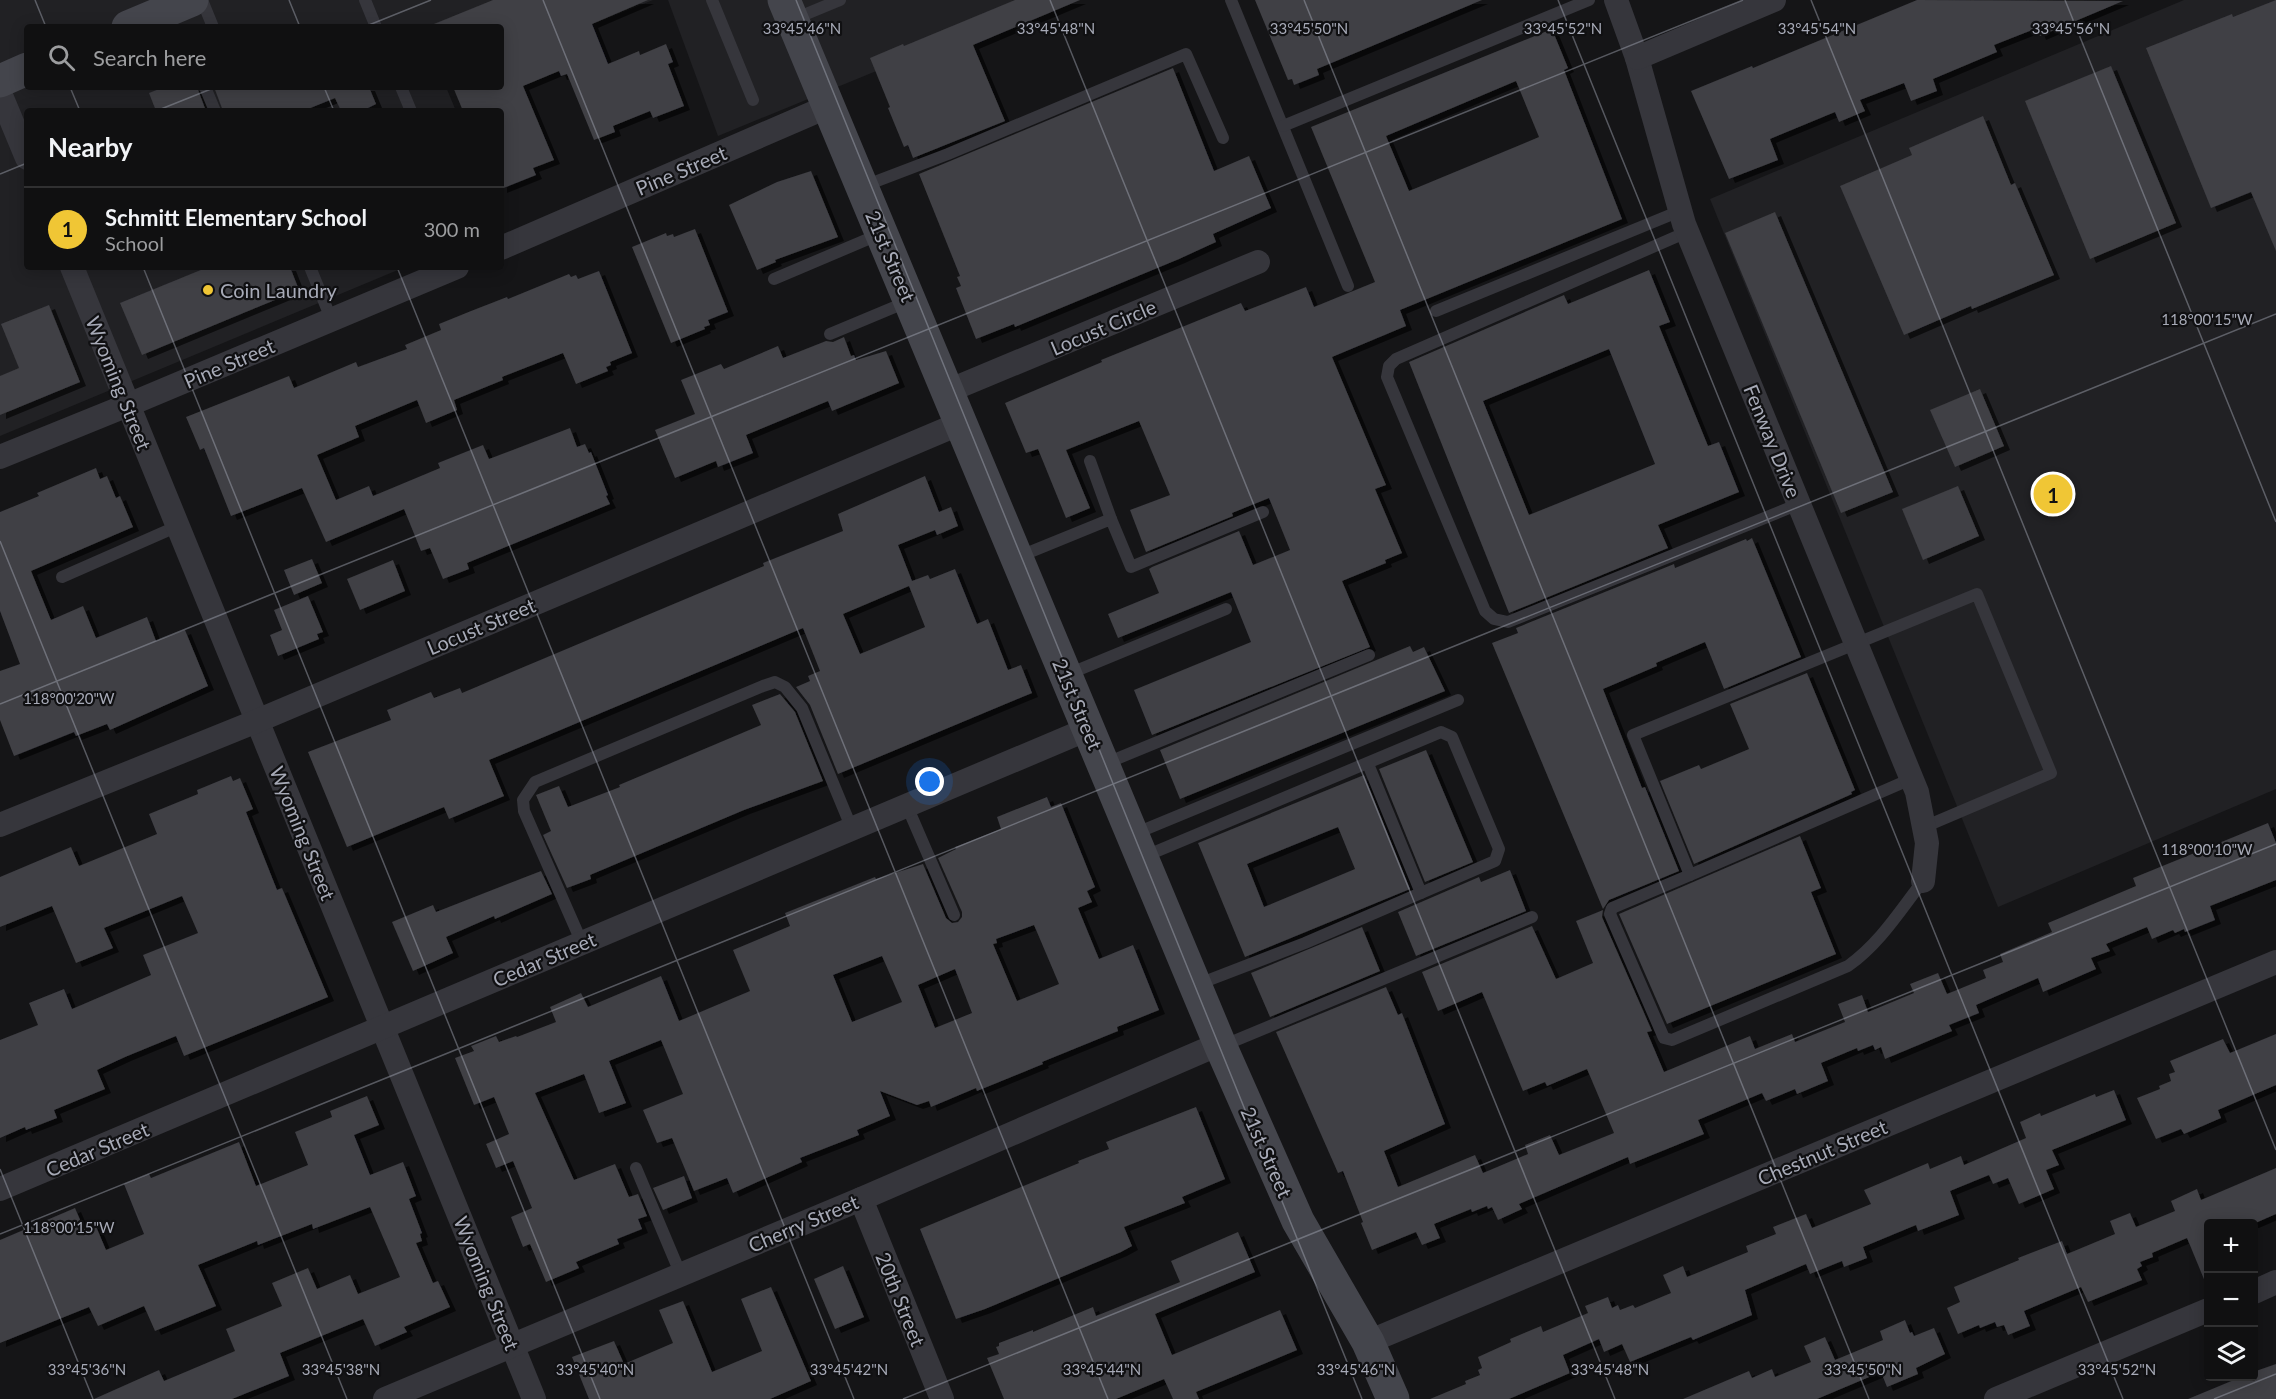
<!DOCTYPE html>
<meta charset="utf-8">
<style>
body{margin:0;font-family:Lato,sans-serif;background:#1e1e1f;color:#f1f3f6}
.controls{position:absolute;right:18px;bottom:18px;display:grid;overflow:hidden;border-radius:6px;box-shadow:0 3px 15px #0003}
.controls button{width:54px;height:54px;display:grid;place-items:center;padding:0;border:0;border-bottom:2px solid #303031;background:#101011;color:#f1f3f6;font:30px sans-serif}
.you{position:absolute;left:930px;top:782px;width:21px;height:21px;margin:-15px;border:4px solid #fff;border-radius:50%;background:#1a73e8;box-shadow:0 0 0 9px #1a73e833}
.badge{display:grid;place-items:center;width:39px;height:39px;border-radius:50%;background:#f0c635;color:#111;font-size:20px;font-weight:700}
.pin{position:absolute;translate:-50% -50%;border:3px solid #fff;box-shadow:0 2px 6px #0006}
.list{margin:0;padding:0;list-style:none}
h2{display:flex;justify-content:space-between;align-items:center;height:78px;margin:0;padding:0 24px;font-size:26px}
h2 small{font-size:20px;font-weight:400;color:#9c9d9f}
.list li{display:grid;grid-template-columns:39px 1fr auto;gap:18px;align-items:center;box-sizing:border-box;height:84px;padding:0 24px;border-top:2px solid #303031}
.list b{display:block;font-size:22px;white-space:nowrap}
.list p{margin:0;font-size:20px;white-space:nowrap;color:#9c9d9f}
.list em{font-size:20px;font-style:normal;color:#9c9d9f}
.icon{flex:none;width:33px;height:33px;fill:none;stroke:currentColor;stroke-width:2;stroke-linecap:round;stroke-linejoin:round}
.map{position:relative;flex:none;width:2276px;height:1399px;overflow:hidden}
.search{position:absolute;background:#101011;box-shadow:0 3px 15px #0003;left:24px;top:24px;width:480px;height:66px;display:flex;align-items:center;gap:15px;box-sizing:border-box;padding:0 21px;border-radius:6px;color:#9c9d9f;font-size:22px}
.panel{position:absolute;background:#101011;box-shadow:0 3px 15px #0003;left:24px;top:108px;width:480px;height:162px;border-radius:6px}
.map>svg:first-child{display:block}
.built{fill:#212124}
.building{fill:#3f3f44;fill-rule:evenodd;filter:url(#shadow)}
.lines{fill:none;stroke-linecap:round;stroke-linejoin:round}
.lane{stroke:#36363c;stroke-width:12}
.street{stroke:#36363c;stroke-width:24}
.secondary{stroke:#44454c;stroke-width:33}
.ticks{fill:none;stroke:#a7aab7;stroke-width:1.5;stroke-opacity:0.45}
.poi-dot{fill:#f0c635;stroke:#101012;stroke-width:2}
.labels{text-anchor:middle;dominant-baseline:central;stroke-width:4.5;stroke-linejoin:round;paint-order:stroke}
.street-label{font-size:20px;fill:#a7aab7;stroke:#101012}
.poi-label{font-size:20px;fill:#a7aab7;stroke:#101012;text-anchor:start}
.ticks-label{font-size:15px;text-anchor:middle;fill:#a7aab7;stroke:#101012;stroke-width:4.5;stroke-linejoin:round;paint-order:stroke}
</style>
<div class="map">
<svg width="2276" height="1399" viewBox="0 0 2276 1399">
<defs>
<filter id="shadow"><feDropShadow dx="6" dy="4" stdDeviation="0" flood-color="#0009"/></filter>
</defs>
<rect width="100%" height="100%" fill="#151517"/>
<!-- built -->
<g class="built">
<polygon points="0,0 653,0 501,61 501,27 27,27 27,87 446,87 456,111 27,111 27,267 405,267 0,436"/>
<polygon points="668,0 1049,0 718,136"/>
<polygon points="2184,0 2276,0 2276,789 1998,907 1710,199"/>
</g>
<!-- building -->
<g class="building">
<polygon points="493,0 648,0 592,24 608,64 639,51 640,55 666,44 673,62 668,64 684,106 653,118 650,111 613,126 615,132 594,140 567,74 561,76 559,71 523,86 554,160 533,168 536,175 501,189 501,111 463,111 453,87 501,87 501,27 429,26"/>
<polygon points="1015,0 1080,0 973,45 1005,121 913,158 908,145 904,147 888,108 890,107 870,58 903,44 904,46"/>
<polygon points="1255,0 1482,0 1317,69 1319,75 1294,85 1292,79 1288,80"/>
<polygon points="1917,0 2123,1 2040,36 2037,28 1994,45 1997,52 1933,79 1937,91 1911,101 1904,83 1860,100 1865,111 1839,122 1835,112 1770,139 1778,160 1729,179 1691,91 1752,66 1753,68"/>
<polygon points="2276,0 2276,251 2251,192 2211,208 2146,48 2232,14 2233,17"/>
<path d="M1552 29 1568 68 1564 70 1622 219 1400 310 1406 326 1332 357 1386 485 1375 489 1402 553 1385 560 1386 563 1342 581 1370 647 1152 735 1134 690 1251 642 1231 592 1118 638 1108 614 1159 593 1149 569 1152 567 1239 531 1253 565 1290 550 1269 498 1232 513 1233 516 1146 552 1130 510 1170 495 1139 421 1066 450 1090 508 1066 518 1038 449 1026 453 1005 403 1102 362 1101 360 1241 303 1245 311 1306 287 1314 307 1375 282 1311 127ZM1516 81 1539 137 1409 191 1386 136Z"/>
<polygon points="2111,66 2176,223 2090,259 2025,101"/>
<polygon points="1173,68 1214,171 1249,156 1271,208 1213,234 1216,242 1179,259 1015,327 1014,324 976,339 956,288 961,286 957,277 960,276 919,174"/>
<polygon points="164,87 197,87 206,111 156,111 149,93"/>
<polygon points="214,87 369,87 376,104 362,111 341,111 335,98 303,111 223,111"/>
<polygon points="1983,116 2011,185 2015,183 2054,275 1972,309 1971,306 1904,335 1840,186 1912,155 1909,148"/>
<polygon points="811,171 838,237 775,260 776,262 757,270 729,205 777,182"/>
<polygon points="1775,212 1893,492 1841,513 1725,233"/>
<polygon points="695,229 728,312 708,320 710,325 704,327 705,329 671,343 632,247 666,233 667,236 673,234 674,237"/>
<polygon points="208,267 290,267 299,290 142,355 120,303"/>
<path d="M1649 270 1670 322 1659 326 1708 446 1719 442 1739 492 1658 525 1668 548 1509 613 1409 362 1564 295 1568 304ZM1609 349 1655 464 1529 515 1483 401Z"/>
<polygon points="599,271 632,353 610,362 611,365 606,367 608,371 576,384 563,353 502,377 503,380 454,400 457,410 426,423 417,400 355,426 359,437 317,455 336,500 369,486 373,496 440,468 438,463 483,445 489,459 570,428 577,447 585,444 589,453 591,452 608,495 606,496 610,504 467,563 469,569 443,579 430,548 421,551 404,509 326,542 302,488 231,516 204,448 200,450 186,417 289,376 294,388 356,362 358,367 407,349 405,345 441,330 439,324 471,311 507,297 508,299 569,274 571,277 576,275 578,279"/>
<polygon points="49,305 80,382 0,415 0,376 19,368 1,324"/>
<polygon points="844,337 851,356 854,355 856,360 886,351 899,383 832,411 828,401 746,435 753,453 718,467 716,461 675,478 655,430 695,414 681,380 721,364 724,369 778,346 783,358 826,341 833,342"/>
<polygon points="1980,389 2004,446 1955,467 1930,410"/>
<polygon points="96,468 100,479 107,476 116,498 120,496 133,527 31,571 51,620 83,606 96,638 147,617 156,641 185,630 208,686 110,730 107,724 76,736 74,732 14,756 0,720 0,671 20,664 0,611 0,512 39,496 37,493"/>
<path d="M925 476 939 512 951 507 958 526 937 535 935 530 898 545 912 581 928 575 930 579 955 569 977 624 988 619 1008 670 1021 665 1032 693 838 774 810 705 796 687 810 681 808 676 820 671 803 628 489 760 504 796 449 819 444 807 347 847 308 752 391 720 387 710 431 692 434 698 460 688 462 693 764 566 763 563 843 531 838 514ZM909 586 925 627 860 654 843 614Z"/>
<polygon points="1958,486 1979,536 1923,560 1902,509"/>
<polygon points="1752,538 1801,657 1724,689 1705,642 1656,663 1657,666 1603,689 1642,788 1645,787 1679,871 1609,900 1603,909 1492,643 1518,633 1516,628 1674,564 1675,568 1746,539 1747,541"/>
<polygon points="312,559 322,583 294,595 284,570"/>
<polygon points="393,560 405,591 360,610 347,579"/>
<polygon points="308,596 323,632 317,634 319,639 278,656 270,635 282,630 274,610"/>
<polygon points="1410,646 1413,652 1424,647 1445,691 1180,799 1160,750"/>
<polygon points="1807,673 1855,790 1851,792 1852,794 1694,864 1660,781 1699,765 1701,769 1749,749 1730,704"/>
<polygon points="780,694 795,712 823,781 744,810 590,875 591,879 567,888 543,835 551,831 536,795 559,786 568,807 620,787 619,785 761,725 752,705"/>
<polygon points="1426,750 1473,862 1425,882 1379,769"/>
<path d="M1364 775 1410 889 1245 957 1198 843ZM1338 827 1355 869 1264 907 1247 864Z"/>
<polygon points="231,776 233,781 240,778 253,809 246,812 277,890 282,888 328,997 184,1056 176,1036 125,1057 97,1070 105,1089 54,1110 57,1118 26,1130 25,1127 0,1138 0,1040 38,1025 29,1003 64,989 72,1009 151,975 143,955 198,933 182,896 104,928 113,948 76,963 52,906 0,927 0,877 71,847 79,866 157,834 149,814 198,794 197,790"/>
<path d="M1047 797 1051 807 1061 803 1095 887 1087 891 1092 902 1078 908 1099 959 1133 945 1159 1010 1117 1027 1118 1031 1042 1062 1043 1064 977 1091 976 1088 931 1107 929 1101 917 1105 880 1091 890 1116 857 1130 859 1135 800 1158 802 1162 733 1193 727 1178 694 1191 672 1138 657 1143 643 1110 683 1094 661 1040 609 1061 626 1103 599 1113 584 1074 535 1093 574 1180 615 1164 629 1197 638 1194 647 1216 638 1219 642 1229 617 1239 619 1244 576 1262 579 1268 546 1282 530 1244 523 1247 511 1217 532 1208 513 1161 496 1168 486 1144 509 1134 494 1097 474 1105 455 1058 474 1051 471 1046 496 1036 499 1042 516 1036 517 1037 556 1022 550 1007 581 993 588 1007 661 976 679 1021 750 991 733 950 790 926 785 913 875 877 876 879 923 864 946 918 952 923 958 922 962 917V912L938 858 956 849 955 847 1001 829 997 817ZM1034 925 1059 984 1017 1001 993 944 997 943 996 939ZM882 956 902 1002 852 1022 833 975ZM955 969 972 1013 935 1028 918 985Z"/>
<polygon points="2268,823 2276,843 2276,880 2210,906 2215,920 2185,932 2184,929 2175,933 2173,930 2152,939 2147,927 2106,944 2110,951 2091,958 2096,969 2043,992 2038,978 1976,1005 1979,1013 1949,1025 1952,1031 1885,1059 1881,1047 1875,1050 1873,1045 1858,1051 1857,1048 1821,1063 1828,1081 1797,1094 1795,1089 1766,1101 1762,1093 1698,1120 1704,1134 1630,1164 1628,1157 1519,1204 1522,1209 1498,1220 1492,1207 1488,1209 1487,1206 1472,1212 1471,1209 1434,1224 1440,1238 1422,1245 1416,1232 1372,1250 1361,1223 1363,1222 1343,1171 1338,1173 1276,1032 1386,987 1398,1015 1402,1013 1445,1124 1384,1151 1398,1187 1475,1155 1483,1173 1528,1154 1525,1145 1550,1135 1559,1155 1614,1133 1587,1069 1547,1086 1545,1082 1523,1091 1482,992 1438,1011 1422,972 1532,926 1556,979 1593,963 1576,921 1603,910 1602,917 1652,1031 1647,1032 1664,1072 1750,1036 1755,1049 1792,1034 1795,1042 1845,1022 1838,1004 1862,995 1868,1012 1914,993 1910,984 1938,973 1947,994 1986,978 1983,970 2003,962 2000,954 2052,932 2048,923 2136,886 2133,878"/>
<polygon points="1800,836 1821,888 1811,892 1836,954 1667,1024 1619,914"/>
<polygon points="1510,870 1526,911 1416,956 1398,912 1479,877 1481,882"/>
<polygon points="541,871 552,894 495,919 494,916 446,937 453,953 413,971 392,922 433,905 436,912"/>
<polygon points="1362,927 1380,971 1270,1017 1251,973"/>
<polygon points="2276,1034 2276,1085 2218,1110 2221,1118 2184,1134 2181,1129 2156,1139 2137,1098 2160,1089 2159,1086 2171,1081 2169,1074 2175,1072 2170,1061 2223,1039 2230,1053"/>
<polygon points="2114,1090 2126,1120 2052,1150 2059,1165 2046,1170 2054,1189 2019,1204 2008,1178 1993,1184 1989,1175 1950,1191 1959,1215 1918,1231 1916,1225 1863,1247 1867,1258 1844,1267 1842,1261 1810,1274 1806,1264 1745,1290 1752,1315 1693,1340 1691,1337 1630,1362 1622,1344 1604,1352 1599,1339 1563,1355 1570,1373 1509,1399 1430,1399 1466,1384 1465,1381 1480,1375 1478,1370 1482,1368 1478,1357 1511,1342 1510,1339 1541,1326 1543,1332 1588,1313 1585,1306 1608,1297 1612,1308 1618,1305 1620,1310 1633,1305 1635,1308 1671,1293 1663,1275 1683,1266 1687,1277 1748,1252 1746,1246 1776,1234 1773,1227 1806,1214 1812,1228 1871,1204 1864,1190 1928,1163 1930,1169 1961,1156 1964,1165 2026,1138 2020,1122 2040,1113 2041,1116 2095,1094 2096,1097"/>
<polygon points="367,1096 379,1125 354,1135 370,1175 403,1162 416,1196 409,1199 422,1233 420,1234 422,1241 416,1243 433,1283 438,1281 450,1307 404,1327 407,1332 375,1346 363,1319 280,1353 289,1376 232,1399 94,1399 159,1370 164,1381 235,1351 226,1329 282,1306 272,1283 308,1268 317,1289 350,1275 358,1294 400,1277 370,1207 313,1229 312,1224 258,1245 257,1241 198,1265 216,1306 155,1331 144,1306 98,1326 89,1307 0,1343 0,1240 75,1208 84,1229 95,1224 106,1250 144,1234 124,1184 149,1174 151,1178 239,1142 256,1186 308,1165 295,1132 332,1117 330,1111"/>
<polygon points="1196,1107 1225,1179 1182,1197 1185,1203 1124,1227 1132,1246 1121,1252 985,1309 956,1319 920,1229 1079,1163 1078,1161 1109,1149 1106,1142"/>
<polygon points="2276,1168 2276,1214 2253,1224 2208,1224 2208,1289 2187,1238 2152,1253 2153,1257 2140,1262 2142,1266 2137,1269 2142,1280 2088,1302 2081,1287 2024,1311 2030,1326 2008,1335 2004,1325 1997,1327 1995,1322 1980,1328 1979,1325 1958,1334 1947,1308 1960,1302 1954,1287 2019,1260 2018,1258 2062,1241 2067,1254 2115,1234 2110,1221 2130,1213 2136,1227 2175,1211 2171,1201 2197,1189 2201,1200"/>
<polygon points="684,1176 692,1198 663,1210 653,1188"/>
<polygon points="1238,1232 1255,1272 1155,1314 1172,1355 1280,1310 1297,1350 1196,1392 1199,1399 1173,1399 1164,1379 1116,1399 1004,1399 987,1358 999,1354 996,1347 999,1346 999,1343 1033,1330 1033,1332 1093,1307 1096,1316 1180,1282 1171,1261"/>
<polygon points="843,1266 864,1317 835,1329 814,1279"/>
<polygon points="771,1287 811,1381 770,1399 589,1399 572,1357 614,1341 624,1364 673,1343 659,1310 683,1301 712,1372 762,1351 741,1299"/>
<polygon points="1905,1320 1910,1333 1912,1332 1914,1336 1934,1328 1945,1354 1916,1368 1918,1374 1887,1387 1881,1372 1817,1399 1683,1399 1749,1371 1752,1378 1772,1369 1775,1377 1811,1362 1804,1346 1825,1337 1835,1360 1883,1340 1880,1331"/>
<polygon points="2276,1364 2276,1399 2188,1399 2241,1377 2253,1377 2253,1372"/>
</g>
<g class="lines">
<!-- lane -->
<g class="lane">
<polyline points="202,0 213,27"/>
<polyline points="365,0 376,27"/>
<polyline points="712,0 753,100"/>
<polyline points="1231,0 1348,286"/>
<polyline points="794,19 840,0"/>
<polyline points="205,87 215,111"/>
<polyline points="401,87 411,111"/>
<polyline points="1283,126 1589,0"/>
<polyline points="864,186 948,154 1186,54 1223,138"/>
<polyline points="1687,232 1396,359 1389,366 1387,377 1485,611 1494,619 1508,622 1799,504"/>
<polyline points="310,267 332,321"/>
<polyline points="774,279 880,234"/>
<polyline points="1436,311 1680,211"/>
<polyline points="830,334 909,301"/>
<polyline points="1090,461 1111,519"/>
<polyline points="1018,557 1111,519 1131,567 1263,512"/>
<polyline points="62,577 178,526"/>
<polyline points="1066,675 1226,609"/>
<polyline points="1104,764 1369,655"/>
<polyline points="1368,764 1421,893"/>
<polyline points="1911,779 1690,875 1633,735 1977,594 2051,773 1924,827"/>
<polyline points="907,806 954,915"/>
<polyline points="1134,834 1458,700"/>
<polyline points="1143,857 1441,732 1452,737 1499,849 1495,861 1305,943 1196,985"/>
<path d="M1690 875 1612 908 1610 914 1664 1038 1672 1040 1848 966C1880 943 1899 912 1923 881"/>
<polyline points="582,943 524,811 523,800 535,782 763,686 775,682 785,687 802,708 852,829"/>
<polyline points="1222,1046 1532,917"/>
<polyline points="636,1168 681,1275"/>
</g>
<!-- street -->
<g class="street">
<polyline points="1616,0 1637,58 1684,224 1917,792 1927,843 1923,881"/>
<polyline points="1637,58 1774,0"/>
<polyline points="0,93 27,158"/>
<polyline points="501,248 829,106"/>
<polyline points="72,267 534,1399"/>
<polyline points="948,391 1258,262"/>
<polyline points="0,457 128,405 457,267"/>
<polyline points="0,825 257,721 961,423"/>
<polyline points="0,1189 1088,729"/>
<polyline points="861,1199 942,1399"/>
<polyline points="2254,1292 2276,1282"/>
<polyline points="1368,1342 2276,962"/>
<polyline points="385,1399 861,1199 1219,1044"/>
<polyline points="1996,1399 2208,1310"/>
</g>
<!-- secondary -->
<g class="secondary">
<polyline points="784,0 1221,1047 1298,1221 1368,1342 1393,1399"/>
<polyline points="128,27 192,0"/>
<polyline points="0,81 27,69"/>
</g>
</g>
<!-- ticks -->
<path class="ticks" d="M35 0 46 27M289 0 300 27M543 0 1108 1399M796 0 1362 1399M1050 0 1615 1399M1304 0 1869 1399M1558 0 2123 1399M1811 0 2276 1150M2065 0 2276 522M364 27 431 0M70 87 80 111M324 87 334 111M156 111 216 87M0 174 27 163M143 267 600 1399M397 267 854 1399M0 541 347 1399M0 704 1743 0M0 1169 93 1399M0 1234 2276 314M903 1399 2276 844M2214 1399 2276 1374"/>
<!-- markers -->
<circle class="poi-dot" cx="208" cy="290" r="6"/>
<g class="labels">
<!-- street labels -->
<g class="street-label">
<text transform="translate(681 170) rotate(-23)">Pine Street</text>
<text transform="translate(891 256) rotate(67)">21st Street</text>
<text transform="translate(1103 327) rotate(-23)">Locust Circle</text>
<text transform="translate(229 363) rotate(-23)">Pine Street</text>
<text transform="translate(119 383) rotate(68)">Wyoming Street</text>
<text transform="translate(1773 441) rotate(68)">Fenway Drive</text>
<text transform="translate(481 626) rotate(-23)">Locust Street</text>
<text transform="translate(1078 704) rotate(67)">21st Street</text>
<text transform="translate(303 833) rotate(68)">Wyoming Street</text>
<text transform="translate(544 959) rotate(-23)">Cedar Street</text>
<text transform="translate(97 1149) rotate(-23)">Cedar Street</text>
<text transform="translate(1267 1152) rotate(66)">21st Street</text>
<text transform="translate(1822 1152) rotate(-23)">Chestnut Street</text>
<text transform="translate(803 1223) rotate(-23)">Cherry Street</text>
<text transform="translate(487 1283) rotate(68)">Wyoming Street</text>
<text transform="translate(901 1299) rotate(68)">20th Street</text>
</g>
<!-- poi labels -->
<g class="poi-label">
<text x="220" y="290">Coin Laundry</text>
</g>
</g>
<g class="ticks-label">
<text x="1817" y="34">33°45'54"N</text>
<text x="802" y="34">33°45'46"N</text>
<text x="1056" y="34">33°45'48"N</text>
<text x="1309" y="34">33°45'50"N</text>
<text x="1563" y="34">33°45'52"N</text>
<text x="2071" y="34">33°45'56"N</text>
<text x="2207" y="325">118°00'15"W</text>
<text x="69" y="704">118°00'20"W</text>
<text x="2207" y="855">118°00'10"W</text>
<text x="69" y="1233">118°00'15"W</text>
<text x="87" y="1375">33°45'36"N</text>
<text x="341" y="1375">33°45'38"N</text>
<text x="595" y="1375">33°45'40"N</text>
<text x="849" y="1375">33°45'42"N</text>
<text x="1102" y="1375">33°45'44"N</text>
<text x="1356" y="1375">33°45'46"N</text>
<text x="1610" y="1375">33°45'48"N</text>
<text x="1863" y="1375">33°45'50"N</text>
<text x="2117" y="1375">33°45'52"N</text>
</g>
</svg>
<div class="controls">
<button>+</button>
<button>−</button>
<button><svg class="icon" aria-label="layers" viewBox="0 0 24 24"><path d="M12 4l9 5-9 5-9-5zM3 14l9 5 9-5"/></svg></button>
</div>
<div class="you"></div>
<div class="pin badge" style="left:2053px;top:494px">1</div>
<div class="search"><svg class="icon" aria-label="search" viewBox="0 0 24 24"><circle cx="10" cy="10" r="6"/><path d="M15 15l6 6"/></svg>Search here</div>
<section class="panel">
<h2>Nearby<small></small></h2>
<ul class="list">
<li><span class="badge">1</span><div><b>Schmitt Elementary School</b><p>School</p></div><em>300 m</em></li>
</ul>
</section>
</div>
